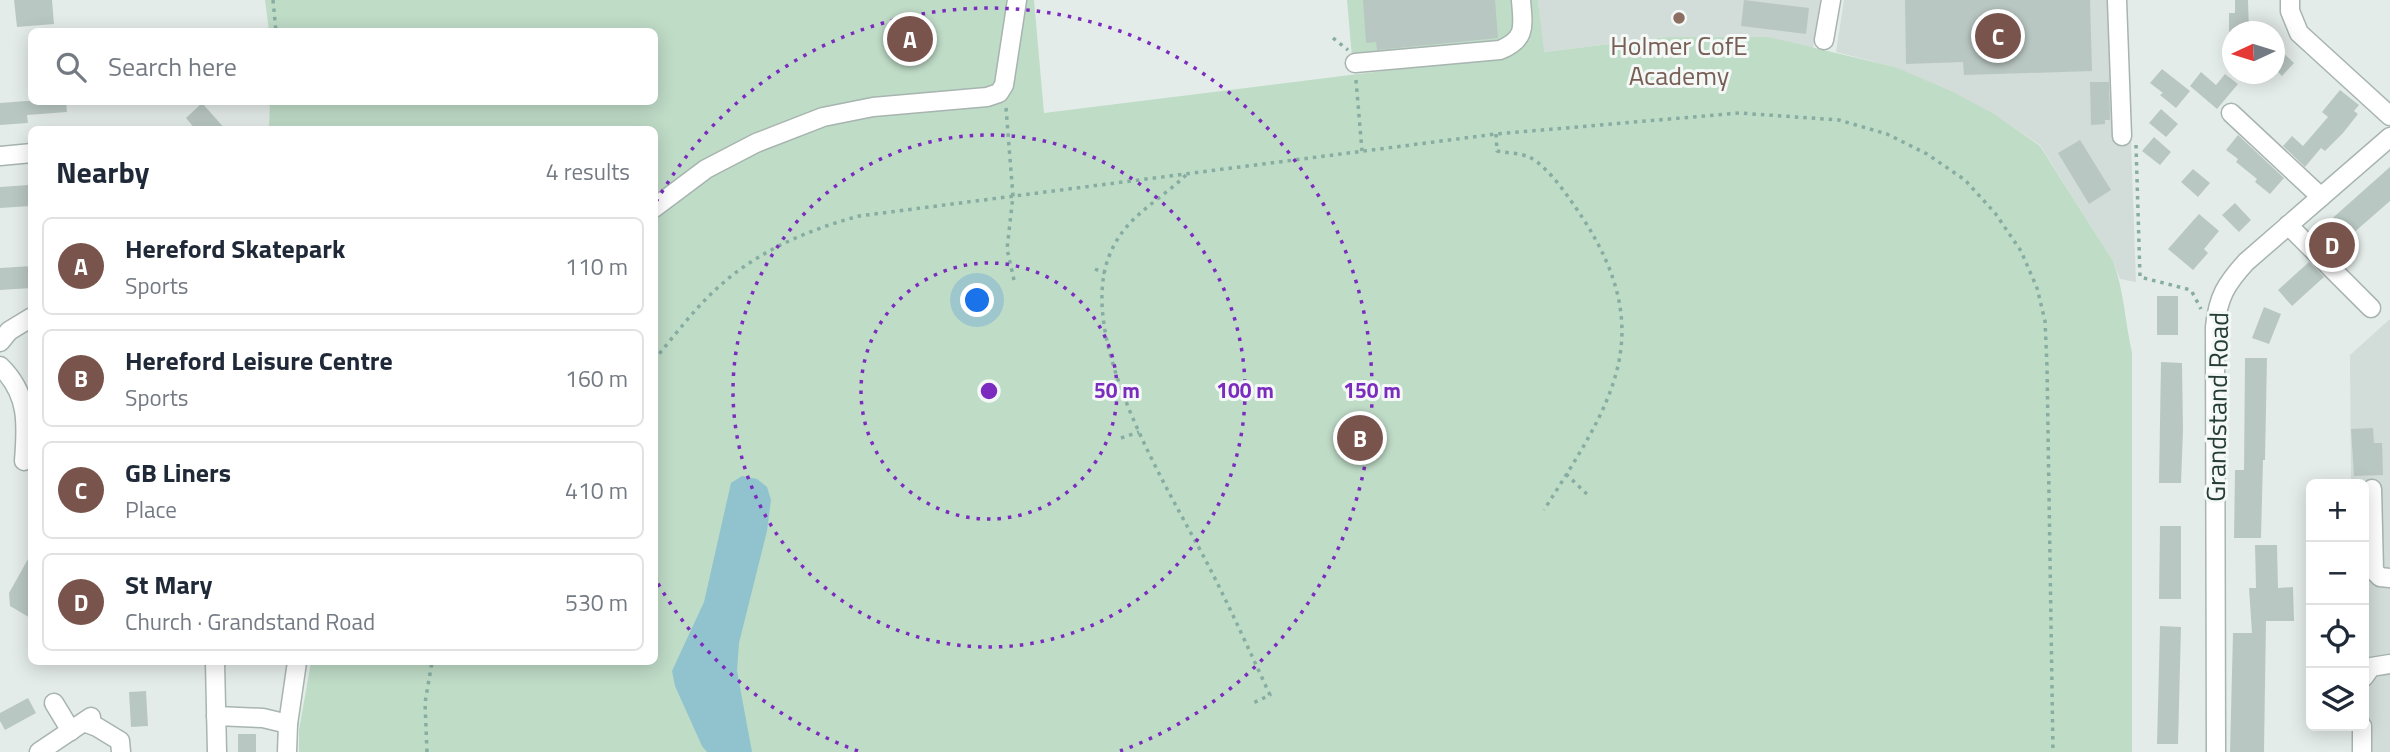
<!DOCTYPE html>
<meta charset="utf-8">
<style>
body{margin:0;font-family:"Titillium Web",sans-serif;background:#f6f6f7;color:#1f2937}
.controls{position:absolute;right:21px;bottom:21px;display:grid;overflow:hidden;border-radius:10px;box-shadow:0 4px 18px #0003}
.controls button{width:63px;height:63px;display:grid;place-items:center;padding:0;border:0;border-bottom:2px solid #e0e1e3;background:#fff;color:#1f2937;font:35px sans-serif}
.compass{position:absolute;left:2222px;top:21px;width:63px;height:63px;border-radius:50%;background:#fff;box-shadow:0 4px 18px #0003;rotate:266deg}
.you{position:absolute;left:978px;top:301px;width:24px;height:24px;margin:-18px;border:5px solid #fff;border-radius:50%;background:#1a73e8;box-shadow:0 0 0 10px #1a73e833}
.badge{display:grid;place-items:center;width:46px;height:46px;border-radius:50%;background:#79544d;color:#fff;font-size:23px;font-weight:700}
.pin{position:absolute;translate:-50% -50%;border:4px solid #fff;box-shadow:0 2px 7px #0006}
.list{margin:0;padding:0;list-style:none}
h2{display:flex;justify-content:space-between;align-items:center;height:91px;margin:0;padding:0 28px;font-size:30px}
h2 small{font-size:23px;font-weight:400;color:#747a83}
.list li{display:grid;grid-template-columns:46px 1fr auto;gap:21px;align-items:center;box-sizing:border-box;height:98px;margin:0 14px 14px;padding:0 14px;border:2px solid #e0e1e3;border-radius:10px}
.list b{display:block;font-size:26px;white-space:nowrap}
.list p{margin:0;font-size:23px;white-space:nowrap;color:#747a83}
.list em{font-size:23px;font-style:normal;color:#747a83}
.icon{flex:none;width:38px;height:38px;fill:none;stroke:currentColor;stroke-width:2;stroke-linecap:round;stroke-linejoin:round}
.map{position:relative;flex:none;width:2390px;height:752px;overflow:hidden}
.search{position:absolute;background:#fff;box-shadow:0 4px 18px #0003;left:28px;top:28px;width:630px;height:77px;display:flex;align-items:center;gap:18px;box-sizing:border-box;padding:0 24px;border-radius:10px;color:#747a83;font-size:26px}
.panel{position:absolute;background:#fff;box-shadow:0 4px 18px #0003;left:28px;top:126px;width:630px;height:539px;border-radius:10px}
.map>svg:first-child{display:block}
.built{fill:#d2dcd8}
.green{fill:#bfdcc7}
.water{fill:#90c3cd}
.building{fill:#b9c7c2}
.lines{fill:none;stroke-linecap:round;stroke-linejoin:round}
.minor-casing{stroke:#a7b4b0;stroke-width:21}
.path{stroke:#87ada2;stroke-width:3.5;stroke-dasharray:3.5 5;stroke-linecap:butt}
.minor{stroke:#fff;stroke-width:18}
.ring{fill:none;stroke:#7b2cbf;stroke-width:3.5;stroke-dasharray:3.5 7}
.education-dot{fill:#8d6e63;stroke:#f4f9f7;stroke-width:2.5}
.labels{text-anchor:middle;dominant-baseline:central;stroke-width:6;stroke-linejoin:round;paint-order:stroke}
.education-label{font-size:26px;fill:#785e54;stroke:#f4f9f7}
.street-label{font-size:26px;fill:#253d36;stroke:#f4f9f7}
.centre{fill:#7b2cbf;stroke:#f4f9f7;stroke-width:3.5}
.ring-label{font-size:21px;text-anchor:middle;font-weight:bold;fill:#7b2cbf;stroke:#f4f9f7;stroke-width:6;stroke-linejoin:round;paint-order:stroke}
</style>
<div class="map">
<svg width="2390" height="752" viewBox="0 0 2390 752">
<rect width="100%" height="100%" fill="#e4ece9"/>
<!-- built -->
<g class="built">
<polygon points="1538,0 1820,0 1813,49 1768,37 1667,37 1543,52"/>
<polygon points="1844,0 2126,0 2136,282 2120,279 2113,261 2040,145 1996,115 1895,67 1836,52"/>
<polygon points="2390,319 2390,752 2354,752 2364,726 2364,484 2351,484 2350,355"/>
</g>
<!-- green -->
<path class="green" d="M265 0H1034L1044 113 1511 55 1353 69 1347 0H1538L1544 52 1667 37H1768L1895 67 1953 92 1996 115 2040 146 2113 261C2124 290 2125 322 2132 353V752H299V730L311 662H654V130L269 129 270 102H654V32L269 31Z"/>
<!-- water -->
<polygon class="water" points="742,476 757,479 767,487 771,500 767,531 739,643 737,671 752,752 707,752 702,746 675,686 672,671 704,602 731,483"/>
<!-- building -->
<g class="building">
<polygon points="14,0 52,0 54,24 17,27"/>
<polygon points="1363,0 1495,0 1498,38 1377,50 1376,42 1366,43"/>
<polygon points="1744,0 1809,8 1806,34 1741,26"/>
<polygon points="1905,0 2090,0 2092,71 1964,75 1963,62 1906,64"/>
<polygon points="2235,0 2248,0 2249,32 2229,32 2229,13 2235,13"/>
<polygon points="2281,51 2294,63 2282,76 2274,68 2274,57"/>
<polygon points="2162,69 2190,91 2176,108 2160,95 2163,93 2150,83"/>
<polygon points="2201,72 2216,85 2225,74 2238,84 2217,109 2190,86"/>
<polygon points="2090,82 2109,82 2110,120 2105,120 2105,124 2091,125"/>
<polygon points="2340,90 2359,105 2354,111 2358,114 2343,133 2325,151 2321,148 2305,167 2283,146 2292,136 2303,146 2328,117 2322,112"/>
<polygon points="26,101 66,102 67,112 27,115 28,123 0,125 0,103"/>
<polygon points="202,103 226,130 196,130 186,118"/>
<polygon points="2161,109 2178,124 2166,137 2149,123"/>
<polygon points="2238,135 2284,178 2270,194 2255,182 2257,179 2236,162 2238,159 2226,150"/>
<polygon points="2154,137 2171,152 2160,165 2142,151"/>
<polygon points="2080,140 2111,190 2089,204 2058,153"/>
<polygon points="2390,167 2390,201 2343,242 2355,256 2344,265 2311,231 2325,220 2327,223"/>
<polygon points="2193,169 2210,183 2198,197 2181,182"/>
<polygon points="29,185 31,206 0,208 0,187"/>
<polygon points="2235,203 2251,220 2239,232 2222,215"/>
<polygon points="2199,214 2219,231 2204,249 2208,253 2193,270 2168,249"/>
<polygon points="2309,262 2324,277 2292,306 2278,290"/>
<polygon points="32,266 32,288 0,290 0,268"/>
<rect x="2157" y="296" width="21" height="39"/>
<polygon points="2264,307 2281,314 2269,344 2252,338"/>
<polygon points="2245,358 2267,358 2265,460 2263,460 2261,538 2234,538 2235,470 2244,470"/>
<polygon points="2161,362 2182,363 2183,430 2181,483 2159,483"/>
<polygon points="2373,428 2374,443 2382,443 2383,475 2354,476 2351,429"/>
<polygon points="2160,526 2181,526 2181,599 2159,599"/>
<polygon points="2255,545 2277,545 2278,588 2293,587 2294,621 2266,621 2264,752 2230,752 2233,633 2252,633 2249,588 2256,588"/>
<polygon points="32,552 32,619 10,606 9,593"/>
<polygon points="2160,626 2181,627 2178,744 2157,744"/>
<polygon points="146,691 148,726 131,727 129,692"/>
<polygon points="28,698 36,713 5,730 0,721 0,713"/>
<rect x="238" y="734" width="18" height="18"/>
</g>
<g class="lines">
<!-- minor casing -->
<g class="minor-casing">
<g id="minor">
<polyline points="2117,0 2122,136"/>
<polyline points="2290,0 2290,11 2299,33 2390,116"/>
<polyline points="1824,40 1831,0"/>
<path d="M1355 63 1500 50C1527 39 1523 26 1521 0"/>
<polyline points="2231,113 2321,197"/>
<polyline points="0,156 32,153"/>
<polyline points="654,208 706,169 756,143 823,117 873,107 987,97 999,93 1004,85 1017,0"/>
<polyline points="2288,225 2371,308"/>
<polyline points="0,342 9,331 32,317"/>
<path d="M0 366C29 394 27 424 24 461"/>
<polyline points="2372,489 2374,571 2380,577 2390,578"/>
<polyline points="215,662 217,752"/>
<polyline points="2364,677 2371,667 2390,664"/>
<polyline points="54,703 71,731"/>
<polyline points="216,716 263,718 288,724"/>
<polyline points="84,722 97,727 120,741 121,752"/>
<polyline points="39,752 91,717"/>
<polyline points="287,752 288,724 297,662"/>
<path d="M2216 752 2215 327C2218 297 2226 284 2246 262L2390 137"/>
<polyline points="2362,752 2362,726"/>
</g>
</g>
<!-- path -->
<g class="path">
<polyline points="273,0 276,32"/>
<polyline points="1333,38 1348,50"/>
<polyline points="1356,80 1362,151"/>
<polyline points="1006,108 1013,196 1007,249 1014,280"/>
<path d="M1496 134 1497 151C1507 153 1520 153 1529 157 1548 166 1570 199 1582 217 1660 336 1611 404 1544 510"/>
<polyline points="2136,145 2140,277 2191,290 2201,309"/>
<path d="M1186 175C1156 204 1123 217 1108 259 1078 344 1167 487 1206 561 1229 605 1249 650 1270 695L1251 704"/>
<polyline points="1095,269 1105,273"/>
<path d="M654 360C676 334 697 305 723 283 762 249 811 229 859 216L1496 134 1739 113 1839 120 1887 134 1927 154 1965 180 1995 213 2021 251 2037 288 2045 321 2047 366 2053 752"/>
<polyline points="1121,438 1139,432"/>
<polyline points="1566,474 1590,497"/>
<polyline points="427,752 425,703 432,662"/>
</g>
<!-- minor -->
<use href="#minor" class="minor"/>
</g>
<!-- distance rings -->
<g class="ring">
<circle cx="989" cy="391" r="128"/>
<circle cx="989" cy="391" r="256"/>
<path d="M858 751A383 383 0 0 1 656 580M656 202A383 383 0 1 1 1120 751"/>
</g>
<!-- markers -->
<circle class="education-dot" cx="1679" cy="18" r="7"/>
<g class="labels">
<!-- education labels -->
<g class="education-label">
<text x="1679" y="45">Holmer CofE<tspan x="1679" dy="30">Academy</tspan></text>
</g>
<!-- street labels -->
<g class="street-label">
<text transform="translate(2217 407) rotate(-89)">Grandstand Road</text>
</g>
</g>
<circle cx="989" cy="391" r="10" class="centre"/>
<g class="ring-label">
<text x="1117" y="398">50 m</text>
<text x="1245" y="398">100 m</text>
<text x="1372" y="398">150 m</text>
</g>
</svg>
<div class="controls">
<button>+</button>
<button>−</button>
<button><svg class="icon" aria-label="locate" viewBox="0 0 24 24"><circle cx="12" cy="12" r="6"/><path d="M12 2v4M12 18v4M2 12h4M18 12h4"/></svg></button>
<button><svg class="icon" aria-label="layers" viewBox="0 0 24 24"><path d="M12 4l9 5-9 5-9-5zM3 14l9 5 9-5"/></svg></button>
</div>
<svg class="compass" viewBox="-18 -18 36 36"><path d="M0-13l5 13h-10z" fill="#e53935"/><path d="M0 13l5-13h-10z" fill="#747a83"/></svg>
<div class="you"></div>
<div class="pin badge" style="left:910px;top:39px">A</div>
<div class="pin badge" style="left:1360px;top:438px">B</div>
<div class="pin badge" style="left:1998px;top:36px">C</div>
<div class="pin badge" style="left:2332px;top:245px">D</div>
<div class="search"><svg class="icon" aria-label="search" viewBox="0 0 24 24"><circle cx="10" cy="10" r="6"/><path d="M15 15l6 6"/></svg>Search here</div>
<section class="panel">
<h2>Nearby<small>4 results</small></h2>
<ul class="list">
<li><span class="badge">A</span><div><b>Hereford Skatepark</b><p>Sports</p></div><em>110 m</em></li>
<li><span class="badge">B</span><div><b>Hereford Leisure Centre</b><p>Sports</p></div><em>160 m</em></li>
<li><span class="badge">C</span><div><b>GB Liners</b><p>Place</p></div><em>410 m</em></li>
<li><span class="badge">D</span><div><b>St Mary</b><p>Church · Grandstand Road</p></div><em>530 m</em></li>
</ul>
</section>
</div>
